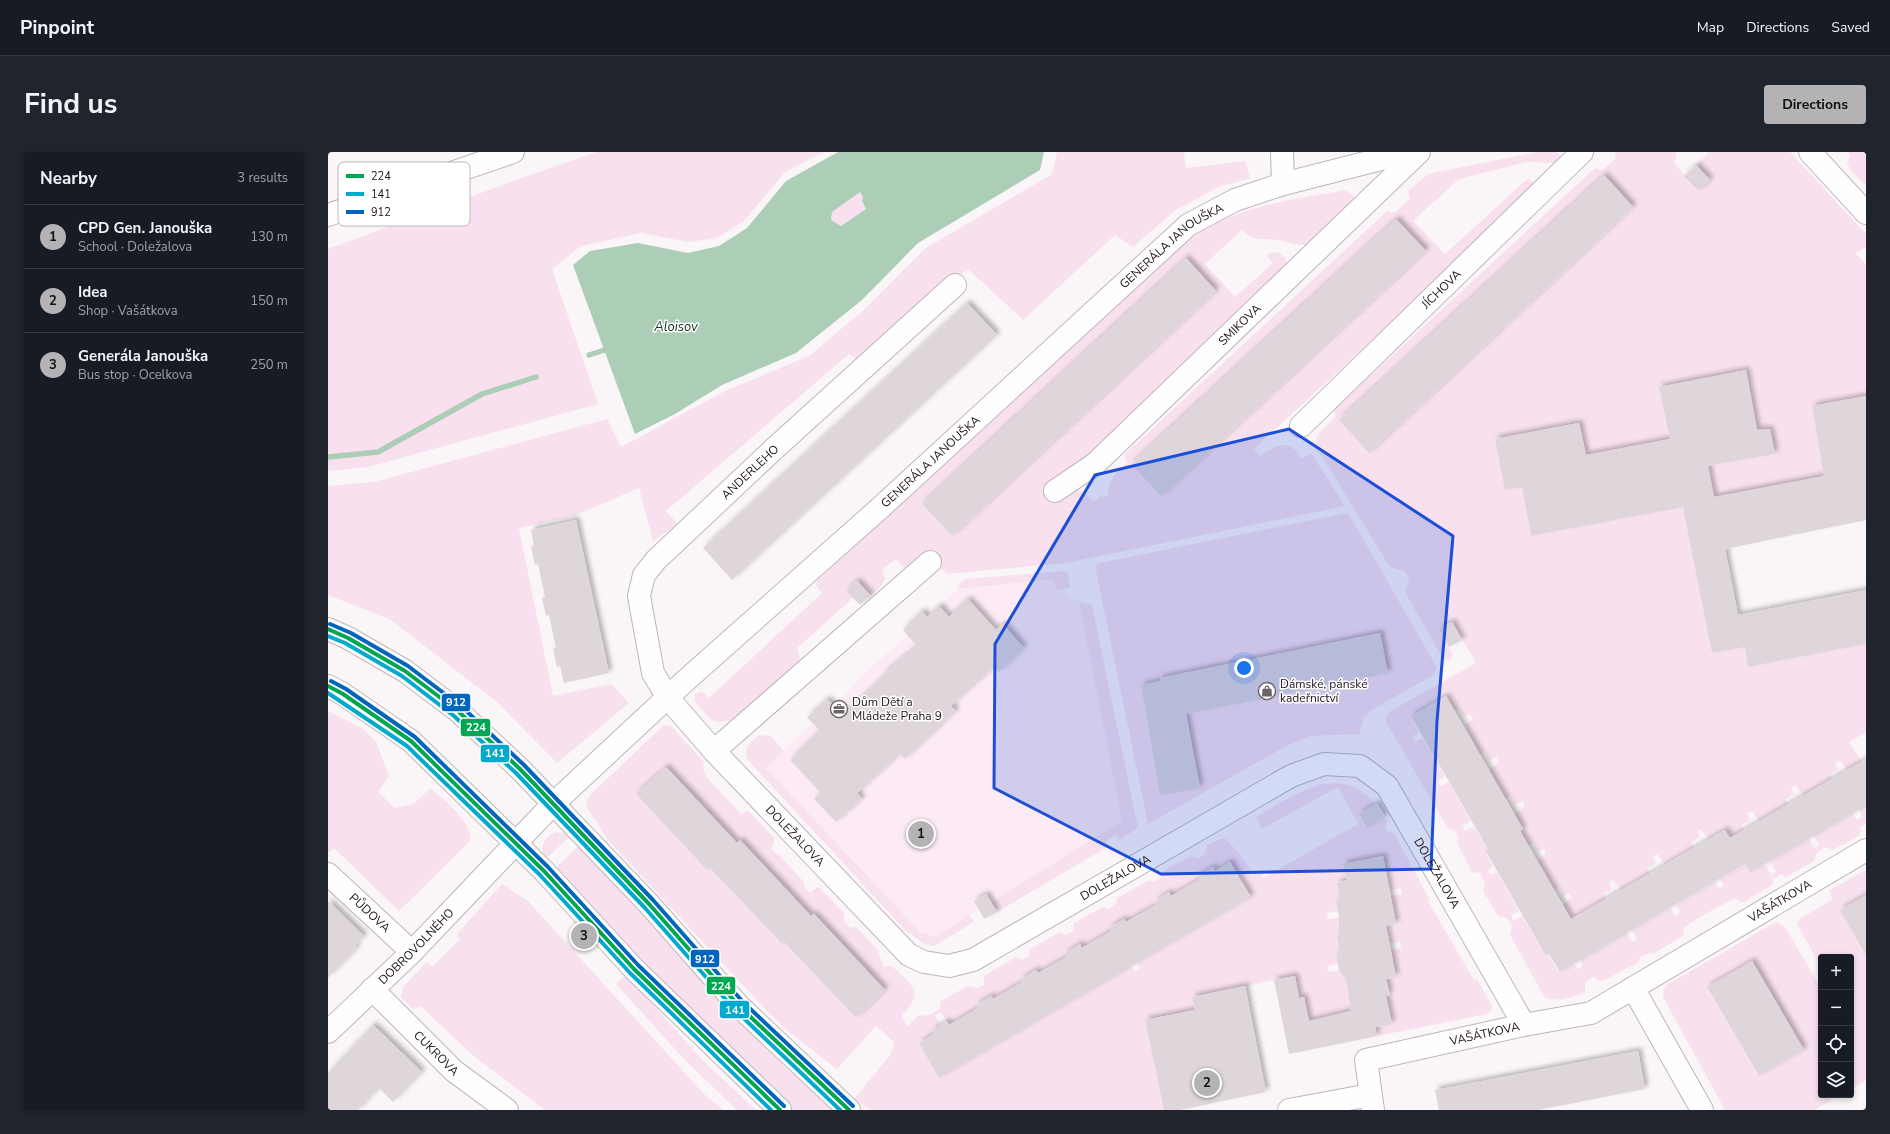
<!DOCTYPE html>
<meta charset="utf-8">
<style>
body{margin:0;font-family:"Nunito Sans",sans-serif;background:#20242c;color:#f1f3f6}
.controls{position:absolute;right:12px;bottom:12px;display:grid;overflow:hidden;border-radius:4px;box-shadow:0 2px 6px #0003}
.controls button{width:36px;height:36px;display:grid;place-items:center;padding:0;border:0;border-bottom:1px solid #363941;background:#171b24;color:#f1f3f6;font:20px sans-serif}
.you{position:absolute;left:916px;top:516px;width:14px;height:14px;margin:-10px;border:3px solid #fff;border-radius:50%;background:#1a73e8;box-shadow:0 0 0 6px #1a73e833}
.badge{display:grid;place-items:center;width:26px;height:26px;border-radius:50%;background:#b5b2b6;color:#111;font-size:13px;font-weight:700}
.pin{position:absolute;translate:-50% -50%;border:2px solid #fff;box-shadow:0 1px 4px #0006}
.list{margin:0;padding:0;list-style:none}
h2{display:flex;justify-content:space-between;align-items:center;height:52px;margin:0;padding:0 16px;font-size:17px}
h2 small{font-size:13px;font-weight:400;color:#9ea1a6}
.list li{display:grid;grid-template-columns:26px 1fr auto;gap:12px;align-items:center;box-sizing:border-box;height:64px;padding:0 16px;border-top:1px solid #363941}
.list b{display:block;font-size:15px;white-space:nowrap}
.list p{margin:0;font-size:13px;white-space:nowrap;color:#9ea1a6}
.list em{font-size:13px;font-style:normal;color:#9ea1a6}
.icon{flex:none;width:22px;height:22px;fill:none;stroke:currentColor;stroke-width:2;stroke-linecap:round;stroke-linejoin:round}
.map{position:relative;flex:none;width:1538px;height:958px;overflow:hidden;border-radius:4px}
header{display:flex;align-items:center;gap:24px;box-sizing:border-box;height:56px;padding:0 20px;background:#171b24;border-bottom:1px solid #363941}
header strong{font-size:19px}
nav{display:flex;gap:22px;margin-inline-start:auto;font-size:14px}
.intro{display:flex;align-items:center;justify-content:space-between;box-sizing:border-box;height:96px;padding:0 24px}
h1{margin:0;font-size:28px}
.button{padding:10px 18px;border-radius:4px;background:#b5b2b6;color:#111;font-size:14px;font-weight:700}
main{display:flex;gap:24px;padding:0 24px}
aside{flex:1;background:#171b24;border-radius:4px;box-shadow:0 2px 6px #0003}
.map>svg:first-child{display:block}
.built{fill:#fcebf4}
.green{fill:#f8e0ee;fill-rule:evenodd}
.water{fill:#adceb6;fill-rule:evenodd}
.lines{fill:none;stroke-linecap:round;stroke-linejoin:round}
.stream{stroke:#adceb6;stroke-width:5.5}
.building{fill:#ded6db;filter:url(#shadow)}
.minor-casing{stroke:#beb5ba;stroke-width:24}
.minor{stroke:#fefefe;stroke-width:22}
.bus-1-casing{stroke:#fff;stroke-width:7}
.bus-2-casing{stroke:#fff;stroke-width:7}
.bus-3-casing{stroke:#fff;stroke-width:7}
.bus-1{stroke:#00a651;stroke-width:4}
.bus-2{stroke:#00a9ce;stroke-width:4}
.bus-3{stroke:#0065bd;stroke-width:4}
.marked{fill:#1d4ed8;fill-opacity:0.2;stroke:#1d4ed8;stroke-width:3;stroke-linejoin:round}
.labels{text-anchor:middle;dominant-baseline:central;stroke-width:3;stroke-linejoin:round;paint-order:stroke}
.street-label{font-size:12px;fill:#1f121a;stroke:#fff}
.poi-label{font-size:12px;fill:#1f121a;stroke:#fff;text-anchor:start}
.water-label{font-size:13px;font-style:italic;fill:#0c331b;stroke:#fff}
.key{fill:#fff;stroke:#bcb8ba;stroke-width:1}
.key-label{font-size:11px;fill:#1f121a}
.line-badge{stroke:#fff;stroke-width:1.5}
.badge-label{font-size:11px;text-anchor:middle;font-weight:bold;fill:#fff}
</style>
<header>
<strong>Pinpoint</strong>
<nav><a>Map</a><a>Directions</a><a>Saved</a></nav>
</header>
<div class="intro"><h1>Find us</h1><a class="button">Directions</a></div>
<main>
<aside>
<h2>Nearby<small>3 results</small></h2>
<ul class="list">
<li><span class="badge">1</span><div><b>CPD Gen. Janouška</b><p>School · Doležalova</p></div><em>130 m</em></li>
<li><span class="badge">2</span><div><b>Idea</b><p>Shop · Vašátkova</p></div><em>150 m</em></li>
<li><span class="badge">3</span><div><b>Generála Janouška</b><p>Bus stop · Ocelkova</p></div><em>250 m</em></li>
</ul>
</aside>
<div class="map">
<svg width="1538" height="958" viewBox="0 0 1538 958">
<defs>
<filter id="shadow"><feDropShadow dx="3.5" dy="-3.5" stdDeviation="2" flood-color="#0004"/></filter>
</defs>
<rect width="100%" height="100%" fill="#faf6f8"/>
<!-- built -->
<polygon class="built" points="727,427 727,435 751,450 794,669 663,750 658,742 646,749 650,757 608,785 593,781 438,616 485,571 480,565 500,547 507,554 509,552 535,522 580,483 575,477 595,459 600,464 630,437"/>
<!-- green -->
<g class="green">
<polygon points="269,0 496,0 457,20 416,69 389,86 361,90 313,81 253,94 224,117 270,252 40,315 0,319 0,97 196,25"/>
<polygon points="729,0 856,0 858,16 917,9 922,26 890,35 848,58 805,95 787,83 695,168 641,118 620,127 531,210 521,202 338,359 350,372 325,389 311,336 246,364 191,376 225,544 283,532 301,551 229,611 169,550 63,468 0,443 0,334 46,330 279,267 293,295 397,239 481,204 537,157 598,96 724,22"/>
<path d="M1209 0H1229L1237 8 1232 11 1199 10 1131 27 1085 69 1117 102 1198 28 1202 27 1207 32 1205 39 926 297 932 304C949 293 961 285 974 307L983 301 1017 354 738 411 619 422 610 414 598 422 586 409 577 417 568 407 554 418 557 426 554 433 543 444 529 429 518 439 525 446 469 496 472 505 471 512 404 574 399 568C385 577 375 558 367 549V543L371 540H375L381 546 494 441 488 433 489 429 835 108C851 95 867 82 886 73 925 51 973 47 1017 38L1032 49C1020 60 994 92 978 93 968 93 957 89 947 88 931 85 927 91 914 78L877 112 907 145 945 111 938 103C947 97 957 101 959 112L833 237 717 342C737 338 751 331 765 350L774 343 775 346 780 343C780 327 789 320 800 310L797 306V302L1059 59 1066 61 1082 47 1080 39 1100 22ZM1068 67 1072 123 858 321 856 319 846 332 833 344 804 312ZM858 107 888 139 624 384 594 352Z"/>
<path d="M1287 0H1347L1349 6 1345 10 1371 38 1382 28 1368 13 1381 0H1462L1538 82V95L1527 101 1538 112V244L1484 254 1493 306 1522 319 1386 345 1380 314 1447 302 1429 278 1418 218 1331 235 1342 287 1258 303 1251 271 1167 287 1177 337 1194 335 1203 384 1338 358 1349 322 1384 501 1417 495 1420 515 1538 492V580L1521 590 1534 610 1520 618 1512 609 1507 611 1510 617 1502 622 1504 627 1476 644 1467 633 1463 636 1466 642 1458 647 1461 653 1431 669 1424 659 1419 661 1422 668 1413 673 1416 678 1401 687 1396 678 1381 687 1373 677 1369 680 1372 685 1363 690 1366 695 1337 712 1329 702 1325 705 1328 711 1319 716 1322 721 1293 738 1285 728 1281 730 1284 737 1275 742 1278 747 1243 769 1234 753 1244 745 1241 741 1236 744 1231 735 1226 738 1209 709 1218 702 1216 697 1210 700 1205 691 1200 694 1192 679 1194 677 1186 662 1197 654 1194 649 1187 653 1182 644 1177 647 1160 619 1171 610 1168 605 1162 609 1157 600 1152 603 1137 573 1145 567 1142 562 1136 565 1131 557 1126 559 1117 544 1083 565 1091 580 1084 585 1087 590 1095 586 1117 624 1110 629 1113 634 1121 630 1143 669 1134 674 1137 679 1146 675 1160 697 1157 699 1165 714 1160 718 1163 723 1169 720 1191 759 1183 763 1186 769 1194 764 1218 804 1221 803 1231 820 1246 812 1250 817 1255 814 1252 808 1299 781 1304 790 1309 787 1304 778 1343 756 1347 764 1353 760 1348 753 1387 730 1391 736 1396 734 1392 727 1417 713 1422 721 1437 713 1443 723 1448 719 1442 710 1481 687 1486 696 1491 693 1486 684 1525 662 1529 668 1534 665 1531 658 1538 654V672L1532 675 1533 679 1530 684 1505 698 1497 695 1489 701 1486 709 1458 725 1453 722 1445 727 1444 733 1416 750H1412L1407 746 1370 766 1355 777 1356 783 1353 785 1325 802 1321 801 1312 805 1311 810 1275 829H1271L1266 825 1257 830V840C1243 846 1232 850 1217 846L1182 783 1184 774 1179 766 1170 764 1159 745H1158L1155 739 1157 732 1152 721 1144 720 1129 691 1131 686 1126 678 1120 677 1057 568 1061 560 1148 511 1124 470 1111 477 1125 503 1121 508 1115 507 1077 440 1081 428 1078 420 1062 415 988 295C985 282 999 274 1007 266L1006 257 1267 16 1275 18 1288 6ZM1275 24 1305 56 1292 68 1290 66 1278 76 1280 79 1255 102 1252 100 1241 111 1243 114 1216 138 1214 136 1202 146 1205 149 1179 173 1177 170 1165 181 1167 184 1142 207 1139 205 1130 218 1066 278 1011 268Z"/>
<path d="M1520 0H1538V34C1531 26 1514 15 1522 4Z"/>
<polygon points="532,39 536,45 534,50 539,57 513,74 503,68 504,60"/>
<path d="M1018 361 1022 364 1108 514 1109 518 1104 524 1047 556 1036 565 1031 582 983 584 960 593 820 672 767 414 772 411ZM1051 481 858 562 872 635 832 643 813 533 832 529V526Z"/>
<polygon points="735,419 740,422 742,435 733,438 727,435 726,427 630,437 632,431 638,427"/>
<polygon points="751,450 764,453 810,676 791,688 787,683 778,689 781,694 669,760 663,750 794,669"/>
<path d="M0 559 35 577 48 590 61 624 50 640 67 656 85 652 103 636C116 649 145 670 142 689L71 759 6 696 0 701Z"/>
<path d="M336 573 344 575 376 610 375 617 381 628 413 662 419 659 422 660 446 686V692L443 696 448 702 451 703 476 730 477 735 482 741 488 736H492L516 761V769L522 776 528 775 549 797 556 815 563 814 566 816C585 835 597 839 574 863L579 875 590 864 602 863 612 857 613 849 640 834 649 836 656 833V824L688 805 694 808 701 804 702 797 732 780 738 783 745 779 746 771 775 755 781 757 788 751 789 746 821 728 826 730 833 726 834 720 862 704 871 706 878 701 879 693 894 686 898 687 914 705 924 721 931 719 935 726 1030 672 1010 635 934 677 928 665C967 643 1010 609 1048 652L1031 663 1039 676 1056 666 1059 669 1057 675 1059 679 1066 681 1102 748 1100 749 1146 828 1149 827 1164 854V858L1159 862 1049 884 1047 875 1063 872 1058 844 1062 843 1058 827 1068 825 1063 798 1073 796 1072 790 1062 791 1058 774 1068 771 1063 744 1074 742 1073 736 1062 738 1055 704 1015 712 1019 728 1009 731 1012 748H1008L1010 759 999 761 1000 767 1016 765 1019 782 1009 784 1012 801 1008 802 1010 812 999 814 1000 820 1016 818 1023 859 981 869 971 846 966 824 864 845 867 858 817 868 836 958H542L526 947 563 902 566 890 548 874 509 917 461 880 436 856 279 687C276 682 273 677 270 672 263 661 254 656 262 643ZM338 615 409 691 412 689 483 764 486 762 557 838 528 866 456 790 454 792 441 779 444 777 430 767 382 716 380 718 308 642ZM902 710 922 745 809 811 812 817 807 820 803 814 611 925 591 891 606 882 604 878 613 873 607 863 613 860 621 873 650 856 648 853 663 844 665 847 695 830 693 827 708 818 710 821 739 805 737 801 752 793 754 796 783 779 781 776 796 767 798 770 828 753 826 749 841 740 843 744 872 727 870 724 885 715 887 719Z"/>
<path d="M431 583 443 584 456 599 438 616 593 781 608 785 641 763 646 770 606 794 596 792 577 778 419 607C415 596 424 590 431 583Z"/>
<path d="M228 680 235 681 242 684 218 707C211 696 215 685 228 680Z"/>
<polygon points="251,694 390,845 457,915 508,958 459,958 367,866 227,716"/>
<polygon points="1538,718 1538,928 1523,937 1523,805 1493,805 1493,815 1469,772 1471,767 1504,748 1502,738"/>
<polygon points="174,732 200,749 375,941 395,958 217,958 146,904 92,854 85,857 73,845 75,835 99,810 104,815 132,787 129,782"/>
<path d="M1448 770 1457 775 1493 836V943H1512L1486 958H1397L1335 845 1336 837 1340 832ZM1424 809 1476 898 1431 924 1379 836Z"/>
<polygon points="298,823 375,909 428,958 409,958 357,908 288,832"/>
</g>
<!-- water -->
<path class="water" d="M510 0H716L712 18 590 91 534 148 468 201 394 233 347 262 307 282 245 113 262 99 310 91 360 101 391 94 419 76 458 29ZM532 40 535 45 534 49 538 57 513 74 503 68 504 60Z"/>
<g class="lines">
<!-- stream -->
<g class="stream">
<polyline points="261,203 277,198"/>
<polyline points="0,305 50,300 154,242 208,225"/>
</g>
</g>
<!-- building -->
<g class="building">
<polygon points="1368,13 1382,28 1371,39 1356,24"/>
<polygon points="1276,23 1305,55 1041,301 1011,268"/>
<polygon points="1068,67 1098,99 833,344 803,312"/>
<polygon points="858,106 888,139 624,384 594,352"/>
<polygon points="639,151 669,183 404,428 375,396"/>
<polygon points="1418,218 1429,278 1442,277 1447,302 1380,314 1386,345 1496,324 1484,254 1538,244 1538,368 1397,397 1410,463 1538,438 1538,492 1420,515 1417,495 1384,501 1355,355 1203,384 1194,335 1177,338 1167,287 1251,271 1258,303 1342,287 1331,235"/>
<polygon points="248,368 281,521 236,531 232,514 229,515 225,497 228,496 221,463 218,464 214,446 217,445 210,412 207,413 203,395 206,394 203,378"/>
<polygon points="529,429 543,444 532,453 518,439"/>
<polygon points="640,447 668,478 675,472 696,496 671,520 666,515 636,542 623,554 628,559 577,607 572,602 529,641 534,647 508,670 486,647 493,641 462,608 492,579 479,565 499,547 506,554 509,552 517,561 558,522 556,521 589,494 575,478 594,459 599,465 611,454 621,465"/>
<polygon points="1124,470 1134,488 1121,495 1111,477"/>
<polygon points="1052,481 1060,521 858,562 872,636 832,643 813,533 832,529 832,526"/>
<polygon points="1118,544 1195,677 1192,679 1243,767 1397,678 1402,686 1538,607 1538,654 1422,721 1417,712 1232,820 1221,802 1218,804 1168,717 1157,698 1160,697 1083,564"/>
<polygon points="338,615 409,691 412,688 483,764 486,762 557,838 528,866 456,790 454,792 382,716 380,719 308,642"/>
<polygon points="1049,651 1057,665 1039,676 1031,662"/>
<polygon points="1055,704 1068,772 1058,774 1068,825 1058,827 1062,843 1058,844 1064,872 1047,875 1049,884 961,902 946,828 967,824 971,846 976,845 981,869 1023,859 1018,828 1011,818 1008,801 1012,801 1009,784 1011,783 1011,765 1008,748 1012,748 1009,731 1019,728 1015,712"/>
<polygon points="902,710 923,745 611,926 591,891 606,882 604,878 619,869 621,873 650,856 648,853 663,844 665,847 695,830 693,827 708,818 710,821 739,805 737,801 752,792 754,796 783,779 781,776 796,767 798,770 828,753 826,750 841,740 843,744 872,727 870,724 885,715 887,719"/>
<polygon points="658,742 669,760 656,767 646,749"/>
<polygon points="1538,743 1538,803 1512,758"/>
<polygon points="0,749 36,784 27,794 29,796 0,826"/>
<polygon points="1424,809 1476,898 1431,924 1379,835"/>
<polygon points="917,834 938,940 852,958 836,958 817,868 867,858 864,845"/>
<polygon points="45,873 94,920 65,950 51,936 30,958 0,958 0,921"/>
<polygon points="1310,899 1317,937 1210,958 1111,958 1107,938"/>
</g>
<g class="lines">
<!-- minor casing -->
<g class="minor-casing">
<g id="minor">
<polyline points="954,0 955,32"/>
<polyline points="1482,0 1538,61"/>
<polyline points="0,63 185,0"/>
<path id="s1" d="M627 133 447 296 328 408 316 423 311 444 325 521 340 546 386 599 581 803 596 810 621 814 645 808 963 624 996 612 1032 614 1059 634 1196 873"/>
<path id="s2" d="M973 274 1254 0"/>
<path id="s3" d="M727 339 767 312 1091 0"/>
<polyline points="0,477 20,486 77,519 130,559 192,617 321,752 411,854 521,958"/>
<polyline points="0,534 15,542 83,589 216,719 306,817 452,958"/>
<polyline points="386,599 602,410"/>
<path id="s4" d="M0 722 84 800"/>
<polyline points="1305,836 1374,958"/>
<path id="s5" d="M44 837 126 919 179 958"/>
<path id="s6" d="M0 880 84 800 225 652 356 530 552 356 860 73 907 48 955 32 1080 0"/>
<polyline points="961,958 1042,943"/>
<path id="s7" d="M1045 958 1038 908 1196 873 1263 861 1538 698"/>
</g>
</g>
<!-- minor -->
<use href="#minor" class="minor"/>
<!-- bus-1 casing -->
<g class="bus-1-casing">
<g id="bus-1">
<polyline points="0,477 20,486 77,519 130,559 192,617 321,752 411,854 521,958"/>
<polyline points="0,534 15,542 83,589 216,719 306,817 452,958"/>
</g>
</g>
<!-- bus-2 casing -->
<g class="bus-2-casing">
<g id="bus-2">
<polyline points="0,484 17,491 74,524 126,564 188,621 317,756 407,858 512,958"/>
<polyline points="0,541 79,594 212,723 302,821 443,958"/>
</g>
</g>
<!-- bus-3 casing -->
<g class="bus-3-casing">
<g id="bus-3">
<polyline points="2,472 23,481 80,514 134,555 196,613 325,748 415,850 525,954"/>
<polyline points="3,529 18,537 87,585 220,715 310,813 456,954"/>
</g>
</g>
<!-- bus-1 -->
<use href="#bus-1" class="bus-1"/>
<!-- bus-2 -->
<use href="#bus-2" class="bus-2"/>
<!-- bus-3 -->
<use href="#bus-3" class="bus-3"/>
</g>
<!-- marked area -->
<path class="marked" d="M961 277 1125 384 1109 569 1103 717 833 722 666 636 667 492 767 323Z"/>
<!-- icons -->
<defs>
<g id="shop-ring" transform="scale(0.9)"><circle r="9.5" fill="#fff" stroke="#6c6268" stroke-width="1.5"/><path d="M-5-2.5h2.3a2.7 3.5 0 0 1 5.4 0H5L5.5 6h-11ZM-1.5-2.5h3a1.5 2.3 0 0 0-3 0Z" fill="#6c6268"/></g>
<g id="office-ring" transform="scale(0.9)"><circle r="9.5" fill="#fff" stroke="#6c6268" stroke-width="1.5"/><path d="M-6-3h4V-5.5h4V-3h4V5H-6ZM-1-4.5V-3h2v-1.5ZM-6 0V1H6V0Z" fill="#6c6268"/></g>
</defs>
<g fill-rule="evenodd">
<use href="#shop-ring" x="939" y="539"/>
<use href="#office-ring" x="511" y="557"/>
</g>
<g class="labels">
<!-- street labels -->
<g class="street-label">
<text stroke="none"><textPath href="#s6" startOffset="1154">GENERÁLA JANOUŠKA</textPath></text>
<text stroke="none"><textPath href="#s2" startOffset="196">JÍCHOVA</textPath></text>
<text stroke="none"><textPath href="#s3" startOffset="249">SMIKOVA</textPath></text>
<text stroke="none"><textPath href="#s6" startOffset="830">GENERÁLA JANOUŠKA</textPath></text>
<text transform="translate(422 320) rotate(-43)">ANDERLEHO</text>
<text stroke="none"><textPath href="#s1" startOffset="742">DOLEŽALOVA</textPath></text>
<text stroke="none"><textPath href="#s1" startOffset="1546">DOLEŽALOVA</textPath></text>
<text stroke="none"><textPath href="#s1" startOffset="1138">DOLEŽALOVA</textPath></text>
<text stroke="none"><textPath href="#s7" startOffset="500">VAŠÁTKOVA</textPath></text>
<text stroke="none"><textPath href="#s4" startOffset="57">PŮDOVA</textPath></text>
<text stroke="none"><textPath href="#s6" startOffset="123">DOBROVOLNÉHO</textPath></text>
<text stroke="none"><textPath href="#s7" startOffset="172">VAŠÁTKOVA</textPath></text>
<text stroke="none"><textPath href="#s5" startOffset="91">CUKROVA</textPath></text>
</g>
<!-- poi labels -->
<g class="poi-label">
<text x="952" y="532">Dámské, pánské<tspan x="952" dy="14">kadeřnictví</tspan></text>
<text x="524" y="550">Dům Dětí a<tspan x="524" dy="14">Mládeže Praha 9</tspan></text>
</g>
<!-- water labels -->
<g class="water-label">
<text x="348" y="175">Aloisov</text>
</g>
</g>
<!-- legend -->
<rect x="10" y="10" width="132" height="64" rx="6" class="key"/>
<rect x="18" y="22" width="18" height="4" fill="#00a651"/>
<rect x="18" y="40" width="18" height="4" fill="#00a9ce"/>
<rect x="18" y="58" width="18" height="4" fill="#0065bd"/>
<g class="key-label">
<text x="43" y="28">224</text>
<text x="43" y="46">141</text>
<text x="43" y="64">912</text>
</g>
<g class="line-badge">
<rect x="113" y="541" width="30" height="19" rx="4" fill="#0065bd"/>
<rect x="132" y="566" width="31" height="19" rx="4" fill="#00a651"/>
<rect x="152" y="592" width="30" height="19" rx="4" fill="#00a9ce"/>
<rect x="362" y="797" width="30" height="19" rx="4" fill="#0065bd"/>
<rect x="378" y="824" width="30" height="19" rx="4" fill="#00a651"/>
<rect x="391" y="848" width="31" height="19" rx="4" fill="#00a9ce"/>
</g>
<g class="badge-label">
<text x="128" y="554">912</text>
<text x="148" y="579">224</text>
<text x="167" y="605">141</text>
<text x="377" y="811">912</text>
<text x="393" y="838">224</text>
<text x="407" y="862">141</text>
</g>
</svg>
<div class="controls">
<button>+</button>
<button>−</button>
<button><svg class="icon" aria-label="locate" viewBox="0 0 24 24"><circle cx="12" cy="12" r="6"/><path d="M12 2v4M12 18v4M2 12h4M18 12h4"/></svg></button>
<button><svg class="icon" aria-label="layers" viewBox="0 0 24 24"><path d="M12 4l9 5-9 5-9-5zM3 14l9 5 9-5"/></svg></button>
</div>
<div class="you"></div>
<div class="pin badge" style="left:593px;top:682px">1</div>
<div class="pin badge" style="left:879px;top:931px">2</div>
<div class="pin badge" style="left:256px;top:784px">3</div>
</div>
</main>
